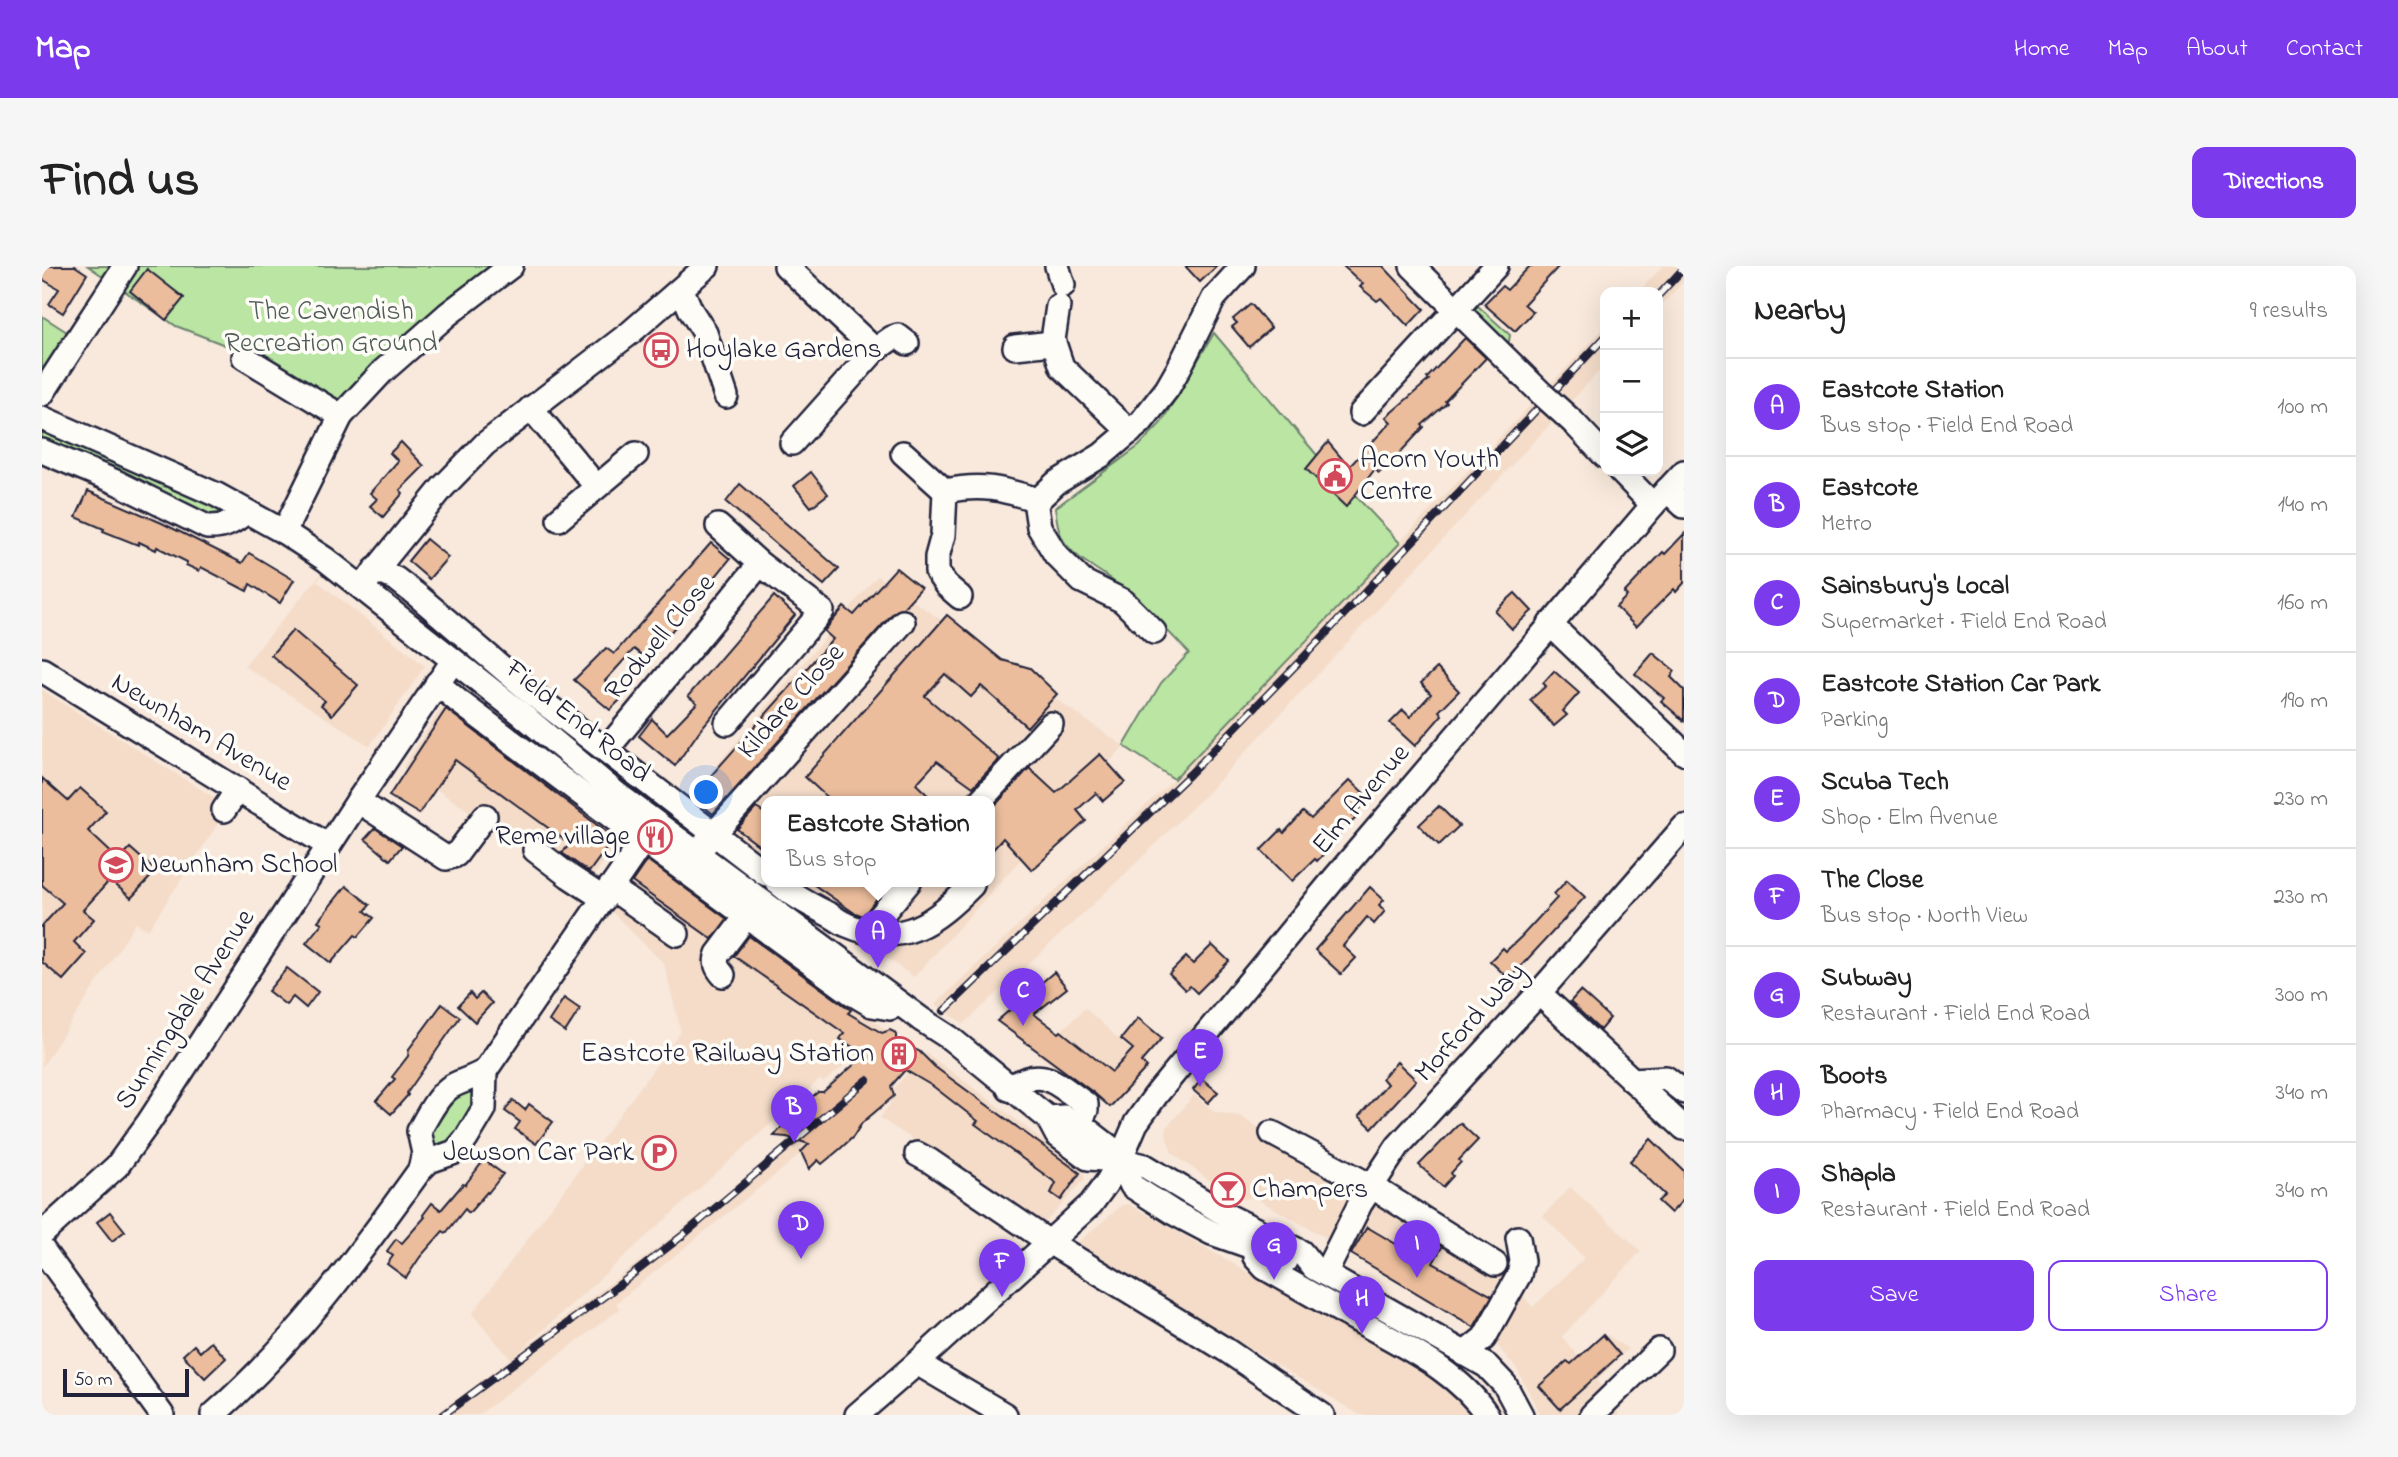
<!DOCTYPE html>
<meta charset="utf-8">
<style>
body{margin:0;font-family:"Indie Flower",sans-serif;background:#f6f6f6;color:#222}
.controls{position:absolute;right:21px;top:21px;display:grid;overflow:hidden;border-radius:14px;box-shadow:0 7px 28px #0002}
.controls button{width:63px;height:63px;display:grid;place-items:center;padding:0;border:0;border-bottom:2px solid #e0e0e0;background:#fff;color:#222;font:35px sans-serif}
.scale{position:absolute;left:21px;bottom:18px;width:126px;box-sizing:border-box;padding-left:7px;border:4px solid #22223b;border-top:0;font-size:19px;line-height:24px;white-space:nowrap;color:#22223b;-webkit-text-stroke:5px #fdfcf7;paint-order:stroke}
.you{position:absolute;left:665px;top:527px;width:24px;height:24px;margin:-18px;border:5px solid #fff;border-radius:50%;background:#1a73e8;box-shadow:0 0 0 10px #1a73e833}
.badge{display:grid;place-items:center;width:46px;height:46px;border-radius:50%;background:#7c3aed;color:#fff;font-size:23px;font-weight:700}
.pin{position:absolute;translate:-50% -58px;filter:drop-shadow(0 2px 4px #0008)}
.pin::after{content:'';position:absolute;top:37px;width:24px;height:21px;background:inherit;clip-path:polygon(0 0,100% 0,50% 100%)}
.popup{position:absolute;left:719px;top:530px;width:234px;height:91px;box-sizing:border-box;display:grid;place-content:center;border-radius:14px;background:#fff;filter:drop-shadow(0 2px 5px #0005);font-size:23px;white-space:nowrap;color:#767676}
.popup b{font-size:26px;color:#222}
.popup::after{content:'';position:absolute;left:50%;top:100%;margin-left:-14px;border:14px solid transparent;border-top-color:#fff}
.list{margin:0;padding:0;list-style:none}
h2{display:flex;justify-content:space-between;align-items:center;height:91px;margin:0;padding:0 28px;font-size:30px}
h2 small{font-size:23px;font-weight:400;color:#767676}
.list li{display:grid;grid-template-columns:46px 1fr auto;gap:21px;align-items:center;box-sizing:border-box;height:98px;padding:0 28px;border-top:2px solid #e0e0e0}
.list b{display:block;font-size:26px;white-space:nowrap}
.list p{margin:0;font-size:23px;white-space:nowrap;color:#767676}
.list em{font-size:23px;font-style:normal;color:#767676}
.actions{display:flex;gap:14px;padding:21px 28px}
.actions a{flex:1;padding:16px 0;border:2px solid #7c3aed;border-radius:14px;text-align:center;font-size:24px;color:#7c3aed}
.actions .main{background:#7c3aed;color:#fff}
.icon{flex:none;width:38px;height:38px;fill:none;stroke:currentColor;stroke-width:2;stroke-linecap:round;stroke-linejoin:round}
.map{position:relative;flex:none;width:1642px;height:1149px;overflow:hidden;border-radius:14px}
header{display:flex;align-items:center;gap:42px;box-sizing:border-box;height:98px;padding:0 35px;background:#7c3aed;color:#fff}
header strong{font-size:33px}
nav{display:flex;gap:38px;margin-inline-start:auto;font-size:24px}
.intro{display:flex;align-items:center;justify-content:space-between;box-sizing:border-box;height:168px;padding:0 42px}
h1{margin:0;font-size:49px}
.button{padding:18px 32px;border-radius:14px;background:#7c3aed;color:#fff;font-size:24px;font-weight:700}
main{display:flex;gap:42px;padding:0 42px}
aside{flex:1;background:#fff;border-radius:14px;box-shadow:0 7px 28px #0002}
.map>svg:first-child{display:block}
.built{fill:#f4dcc9}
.green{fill:#bae5a3;stroke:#6e846f;stroke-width:2}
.building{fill:#ebbd9c;stroke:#22223b;stroke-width:2}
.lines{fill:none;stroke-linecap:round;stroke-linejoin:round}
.minor-casing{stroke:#22223b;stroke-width:28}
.minor{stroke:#fdfcf7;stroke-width:23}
.rail-casing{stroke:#22223b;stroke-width:8}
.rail{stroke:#fdfcf7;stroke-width:5;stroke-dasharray:16;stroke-linecap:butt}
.minor-bridge-casing{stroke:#22223b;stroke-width:28;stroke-linecap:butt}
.minor-bridge{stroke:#fdfcf7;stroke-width:23}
.labels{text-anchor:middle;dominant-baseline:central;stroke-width:7;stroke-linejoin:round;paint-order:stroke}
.park-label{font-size:28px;fill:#505c5a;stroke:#fdfcf7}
.poi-label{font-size:28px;fill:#22223b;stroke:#fdfcf7;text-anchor:start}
.street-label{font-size:28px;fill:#22223b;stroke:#fdfcf7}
</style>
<header>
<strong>Map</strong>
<nav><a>Home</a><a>Map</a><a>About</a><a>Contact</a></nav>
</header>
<div class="intro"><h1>Find us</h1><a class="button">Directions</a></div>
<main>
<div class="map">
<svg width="1642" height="1149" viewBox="0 0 1642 1149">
<rect width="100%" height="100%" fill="#f8e9dc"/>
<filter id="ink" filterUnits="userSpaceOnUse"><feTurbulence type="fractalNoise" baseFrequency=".0143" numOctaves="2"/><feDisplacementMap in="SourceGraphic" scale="14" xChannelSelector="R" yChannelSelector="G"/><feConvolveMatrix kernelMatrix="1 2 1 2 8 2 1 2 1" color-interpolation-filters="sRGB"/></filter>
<g filter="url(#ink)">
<!-- built -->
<g class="built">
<polygon points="1621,0 1642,0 1642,15 1616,43 1616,26 1596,26"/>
<polygon points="1563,61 1563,99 1172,520 1078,613 922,758 893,738 1132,513"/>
<polygon points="304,278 275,315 383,400 328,480 202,400"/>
<polygon points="835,310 1082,480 872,711 736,616 948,616 948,536 724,536 724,608 671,568 647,532"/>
<polygon points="0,424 187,541 106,664 94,657 0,801"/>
<polygon points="402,438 577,574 543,623 361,501"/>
<polygon points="612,587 823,747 843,764 829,778 782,816 777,814 477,1086 634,968 752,873 821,812 830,822 748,897 574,1037 578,1043 436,1149 393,1149 469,1093 430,1048 639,766 622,698 566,642"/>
<polygon points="1043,742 1107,801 1068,841 995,788"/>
<polygon points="884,787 963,845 1041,906 1043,913 1002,958 838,852 855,828 851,823"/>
<polygon points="1152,829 1173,846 1198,850 1468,1016 1491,1041 1542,992 1501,950 1528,921 1599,985 1520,1071 1540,1095 1565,1069 1586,1083 1555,1114 1578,1149 1499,1149 1474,1102 1437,1057 1213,932 1199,933 1168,915 1130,887 1124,870 1125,861"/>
<polygon points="1087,938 1394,1114 1420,1135 1430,1149 1318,1149 1034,978 1080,939"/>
</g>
<!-- green -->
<g class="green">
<polygon points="46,0 458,0 299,141 219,93 134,60"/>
<polygon points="1436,40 1468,69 1466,81 1429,49"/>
<polygon points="0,50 28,68 0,109"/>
<path d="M1172 67 1274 188 1358 277 1132 513 1082 480 1119 417 1147 387C1123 362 1099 336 1071 315 1055 302 1038 296 1024 278 1016 268 1015 254 1013 242L1097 180 1119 157Z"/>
<polygon points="0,162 187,247 177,257 0,176"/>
<polygon points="384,350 477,425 472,433 377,359"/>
<polygon points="495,442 616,537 612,540 490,447"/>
<polygon points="429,820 436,825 439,836 399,886 384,879 388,856 409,829"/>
</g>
<!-- building -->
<g class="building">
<polygon points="0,0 33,0 45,8 21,47 7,38 17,23 0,13"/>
<polygon points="1143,0 1175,0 1158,16"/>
<polygon points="1301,0 1341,0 1382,43 1366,60 1339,32 1335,35 1318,21 1321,18"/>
<polygon points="1488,0 1517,0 1482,38 1491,46 1473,65 1442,38 1460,20 1465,24"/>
<polygon points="105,3 142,32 124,54 88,25"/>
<polygon points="1209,38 1229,62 1207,81 1190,61 1195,57 1191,53"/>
<polygon points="1423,72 1444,92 1403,135 1405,137 1380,159 1382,161 1353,192 1337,207 1333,203 1304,241 1264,203 1286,176 1307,201 1349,156 1344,151 1387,114 1385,112"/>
<polygon points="359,176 382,200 358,224 361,227 341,251 328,240 335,233 328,227 356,195 348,187"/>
<polygon points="769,206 786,228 769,241 752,220"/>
<polygon points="698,218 797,303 782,319 684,236"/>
<polygon points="46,225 120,257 200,297 207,287 252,314 238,337 208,318 205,325 159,301 157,305 144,299 145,296 115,281 114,284 97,276 96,279 61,265 62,263 34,251"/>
<polygon points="1642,268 1642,317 1634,326 1632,323 1594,361 1574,341 1585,330 1582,327 1621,286 1623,288"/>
<polygon points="384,273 406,291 387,313 366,295"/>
<polygon points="669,277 688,293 606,394 592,383 563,415 582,430 568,444 532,414 564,382 572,388"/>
<polygon points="854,302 879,322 861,342 851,347 671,548 650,531 791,373 782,365 802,341 812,349"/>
<polygon points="1473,327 1490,345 1470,363 1453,345"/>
<polygon points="732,330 753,349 658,464 633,500 597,470 610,453 625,468 655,437 646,430"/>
<polygon points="905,349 960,394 988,402 1015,428 985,461 939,420 929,431 903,408 883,430 957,493 931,521 895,495 874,518 893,536 790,536 763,511"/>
<polygon points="251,364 316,419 290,449 279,439 283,435 229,389"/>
<polygon points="1611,387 1633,405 1629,411 1642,424 1642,455 1619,435 1622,432 1593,408"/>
<polygon points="1395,402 1417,425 1397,445 1400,449 1373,480 1348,457 1361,444 1368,451 1389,428 1379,417"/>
<polygon points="1512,405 1537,427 1521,445 1525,449 1512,460 1488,434 1504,420 1501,417"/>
<polygon points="404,443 572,572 547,606 520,587 528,578 413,494 377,548 347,530"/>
<polygon points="1058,488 1083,516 1061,535 1054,527 1035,544 1044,555 1012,584 990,604 961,572 948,587 948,545 987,502 1014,527"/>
<polygon points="0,512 26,535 38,522 64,545 46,565 77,594 88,582 114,605 89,632 68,614 41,644 52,653 32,676 44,688 21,714 0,696 0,660 21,637 0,619"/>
<polygon points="1308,514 1327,532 1311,549 1314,552 1291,574 1293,576 1275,595 1273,593 1250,615 1219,584 1239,564 1242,567 1261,546 1269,553"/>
<polygon points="1397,540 1417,560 1397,579 1377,559"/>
<polygon points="714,542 724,548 724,585 695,563"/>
<polygon points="333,562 360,580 348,594 323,573"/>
<polygon points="605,594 685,653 670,673 590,616"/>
<polygon points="1525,614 1543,631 1467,713 1448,695 1461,682 1464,685 1479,671 1515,632 1512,628"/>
<polygon points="768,616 829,616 840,626 821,650 811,646"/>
<polygon points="304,620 328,639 323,645 332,652 316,671 313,669 289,697 264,677 280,657 276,655"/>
<polygon points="1328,621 1342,634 1337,639 1343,645 1332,658 1325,651 1301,680 1314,692 1299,708 1273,684"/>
<polygon points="707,670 809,744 806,747 840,767 848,764 852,766 854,769 854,792 872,783 877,785 893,801 1038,907 1019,934 1009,927 1014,917 933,858 936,855 892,821 863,804 849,820 852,830 820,857 811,871 798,883 780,898 776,894 767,903 759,886 767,878 745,871 732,870 744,856 742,854 776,826 781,826 823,789 798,773 802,767 692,690"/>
<polygon points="1170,679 1187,695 1155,727 1148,720 1143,724 1127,708 1144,691 1151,698"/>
<polygon points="245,702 276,726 264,742 251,731 244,739 226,725"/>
<polygon points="1012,706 1025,722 992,748 1017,767 1019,765 1070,806 1091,783 1079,773 1096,752 1120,772 1099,796 1105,801 1068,841 1052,827 955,755"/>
<polygon points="1538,725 1568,752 1558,764 1528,736"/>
<polygon points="428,727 433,733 439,727 450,737 433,756 416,740"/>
<polygon points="522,732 538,743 523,766 507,755"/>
<polygon points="400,738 418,751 365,827 366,829 349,848 334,835 353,813 350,811 366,790 367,783"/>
<polygon points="1355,796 1374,814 1330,862 1317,850 1345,818 1340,812"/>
<polygon points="1160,813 1176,826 1166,837 1151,824"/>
<polygon points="471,834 483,844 487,838 511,856 494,878 473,863 478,856 463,845"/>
<polygon points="1418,857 1436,874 1417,894 1419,896 1409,907 1411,910 1401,921 1377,899"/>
<polygon points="1609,873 1642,905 1642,933 1629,947 1616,935 1623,929 1588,895"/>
<polygon points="442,894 461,908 446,927 445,926 427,947 423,943 404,967 401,965 378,991 364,1012 345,998 351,990 345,985 354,973 360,977 383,951 381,949 390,937 399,944 421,918 423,919"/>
<polygon points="68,946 83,965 70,975 55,956"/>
<polygon points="1325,961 1354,978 1372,963 1400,981 1391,997 1450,1030 1432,1061 1309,988"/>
<polygon points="1561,1069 1578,1089 1518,1143 1497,1120 1525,1095 1529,1098"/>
<polygon points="169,1076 184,1092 163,1112 141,1089 152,1079 158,1086"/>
</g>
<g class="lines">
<!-- minor casing -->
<g class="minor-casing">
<g id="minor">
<polyline points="744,0 833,84 750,177"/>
<polyline points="1015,0 1021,19"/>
<polyline points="1370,0 1500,128"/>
<polyline points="640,24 649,45 663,67 684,130"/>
<polyline points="1016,40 1011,74 1020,101 1088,166"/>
<polyline points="973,81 1011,77"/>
<polyline points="833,84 850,72 856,70 865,77"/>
<polyline points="202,91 299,150"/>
<polyline points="0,128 83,0"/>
<polyline points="489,142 554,220"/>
<polyline points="1319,147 1454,0"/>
<polyline points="0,152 175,229 242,266 283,293 477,446 575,528 880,754"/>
<polyline points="1531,156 1563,190"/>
<path d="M0 185 74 216 165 261C182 262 192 256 204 246"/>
<path d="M861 187 903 225C941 217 960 223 996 234"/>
<polyline points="1578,205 1611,239"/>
<polyline points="1625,224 1642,240"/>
<polyline points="903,225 901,269 895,291 895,306 904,319 918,331"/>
<polyline points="517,253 594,188"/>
<polyline points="676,260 718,298 780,345 685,457"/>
<polyline points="242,266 299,150 340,106 406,48 469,0"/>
<polyline points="333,304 354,313 376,330 492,429 724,608"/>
<polyline points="325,315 401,221 443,178 588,67 665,0"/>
<polyline points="1508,358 1642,487"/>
<polyline points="1112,366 1081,335 1040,315 1014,289 997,261 994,241 996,234 1014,217 1060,189 1099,156 1125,123 1137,102 1172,32 1201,0"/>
<polyline points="0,404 287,580"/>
<polyline points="395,417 416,435 602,575 808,726 830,739 848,742 855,737"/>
<polyline points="565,483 718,298"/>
<polyline points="316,535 404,592 414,589 443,550"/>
<polyline points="937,536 1009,458"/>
<polyline points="182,544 196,523"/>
<polyline points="662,579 861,356"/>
<polyline points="493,584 527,610 562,633"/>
<path d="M735 616C751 630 767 638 786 648 792 651 798 656 805 659 860 683 893 656 930 619"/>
<polyline points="568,621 635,668"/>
<polyline points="825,666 867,616"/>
<path d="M681 709C675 702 672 697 676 688L713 639"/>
<polyline points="1497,727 1642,862"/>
<polyline points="908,772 1006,852 1015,869 1046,892 1078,894 1103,900 1186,950 1259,986 1272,1002 1283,1008 1445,1100 1463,1119 1479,1149"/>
<polyline points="1590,814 1624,812 1642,826"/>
<path d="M967 823C1000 797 1015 819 1044 838V844L1037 858"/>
<polyline points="1006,852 1022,851 1043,862 1069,882 1078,894 1090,920 1132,947 1170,967 1227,987 1243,995"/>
<polyline points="1230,867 1329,920 1453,998"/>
<polyline points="875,888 888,895 1007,976 1184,1084 1280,1149"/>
<path d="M378 904 382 887 377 865C385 851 394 832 407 822 415 816 432 812 443 805L610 562"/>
<polyline points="0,968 75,900 107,856 316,535 411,395"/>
<polyline points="0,983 120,1149"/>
<path d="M1213 991 1223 1002C1257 1021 1291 1041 1326 1060 1369 1084 1417 1107 1445 1149"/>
<polyline points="1283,1008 1318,938 1356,880 1497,727 1642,561"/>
<polyline points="1422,1088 1442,1072 1477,1009 1480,995 1476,972"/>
<polyline points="875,1097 963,1149"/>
<path d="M171 1149C254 1076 314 993 378 904L387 895 413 886 424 873 442 843 443 805"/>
<polyline points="815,1149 875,1097 1049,938 1066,915 1078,894 1094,857 1114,829 1292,613 1611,239 1642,206"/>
<polyline points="1550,1149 1617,1084"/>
</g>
</g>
<!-- minor -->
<use href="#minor" class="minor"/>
<!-- rail casing -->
<g class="rail-casing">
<g id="rail">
<polyline points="1616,30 1642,2"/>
<polyline points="902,745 1148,508 1259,394 1563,71"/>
<polyline points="401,1149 568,1026 640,970 825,814"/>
</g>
</g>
<!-- rail -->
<use href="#rail" class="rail"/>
<!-- minor-bridge casing -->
<g class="minor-bridge-casing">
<g id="minor-bridge">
<polyline points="1500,128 1531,156"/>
<polyline points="880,754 908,772"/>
</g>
</g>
<!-- minor-bridge -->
<use href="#minor-bridge" class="minor-bridge"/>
</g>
</g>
<!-- icons -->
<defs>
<g id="bus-ring" transform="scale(1.75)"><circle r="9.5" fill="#fdfcf7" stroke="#d1495b" stroke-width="1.5"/><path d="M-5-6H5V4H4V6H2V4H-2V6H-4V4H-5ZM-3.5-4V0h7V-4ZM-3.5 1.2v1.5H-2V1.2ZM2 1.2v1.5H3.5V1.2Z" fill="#d1495b"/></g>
<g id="civic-ring" transform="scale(1.75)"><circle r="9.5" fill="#fdfcf7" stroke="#d1495b" stroke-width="1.5"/><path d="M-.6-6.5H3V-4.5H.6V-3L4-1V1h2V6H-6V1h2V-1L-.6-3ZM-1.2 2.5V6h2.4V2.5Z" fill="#d1495b"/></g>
<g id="restaurant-ring" transform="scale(1.75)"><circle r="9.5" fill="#fdfcf7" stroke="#d1495b" stroke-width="1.5"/><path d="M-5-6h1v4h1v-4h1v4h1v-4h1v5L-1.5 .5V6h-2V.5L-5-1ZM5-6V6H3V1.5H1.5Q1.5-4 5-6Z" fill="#d1495b"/></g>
<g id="school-ring" transform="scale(1.75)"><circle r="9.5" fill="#fdfcf7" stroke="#d1495b" stroke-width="1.5"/><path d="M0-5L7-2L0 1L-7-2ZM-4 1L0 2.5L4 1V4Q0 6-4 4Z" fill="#d1495b"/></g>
<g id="building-ring" transform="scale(1.75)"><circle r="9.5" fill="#fdfcf7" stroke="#d1495b" stroke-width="1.5"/><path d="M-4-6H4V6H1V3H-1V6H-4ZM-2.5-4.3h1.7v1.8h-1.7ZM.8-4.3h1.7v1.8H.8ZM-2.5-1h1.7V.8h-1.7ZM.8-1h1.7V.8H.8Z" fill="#d1495b"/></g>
<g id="parking-ring" transform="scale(1.75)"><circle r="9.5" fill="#fdfcf7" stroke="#d1495b" stroke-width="1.5"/><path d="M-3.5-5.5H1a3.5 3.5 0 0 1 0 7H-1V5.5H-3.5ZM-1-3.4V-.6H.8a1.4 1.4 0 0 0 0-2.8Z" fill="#d1495b"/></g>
<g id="bar-ring" transform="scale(1.75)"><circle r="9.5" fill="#fdfcf7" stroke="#d1495b" stroke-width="1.5"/><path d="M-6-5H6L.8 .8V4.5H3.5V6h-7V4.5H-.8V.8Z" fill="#d1495b"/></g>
</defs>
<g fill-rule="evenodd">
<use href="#bus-ring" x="619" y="84"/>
<use href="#civic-ring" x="1293" y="210"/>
<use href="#restaurant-ring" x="613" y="571"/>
<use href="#school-ring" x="74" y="599"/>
<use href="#building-ring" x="857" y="788"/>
<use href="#parking-ring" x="617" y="887"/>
<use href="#bar-ring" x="1186" y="924"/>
</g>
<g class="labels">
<!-- park labels -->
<g class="park-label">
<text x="289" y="46">The Cavendish<tspan x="289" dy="32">Recreation Ground</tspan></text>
</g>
<!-- poi labels -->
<g class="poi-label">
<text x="644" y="84">Hoylake Gardens</text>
<text x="1318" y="194">Acorn Youth<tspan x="1318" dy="32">Centre</tspan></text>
<text x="588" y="571" text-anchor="end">Reme village</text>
<text x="98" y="599">Newnham School</text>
<text x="832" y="788" text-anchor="end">Eastcote Railway Station</text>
<text x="592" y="887" text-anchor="end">Jewson Car Park</text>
<text x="1210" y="924">Champers</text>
</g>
<!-- street labels -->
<g class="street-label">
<text transform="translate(619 372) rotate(-50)">Rodwell Close</text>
<text transform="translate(750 436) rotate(-48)">Kildare Close</text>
<text transform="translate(535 456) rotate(39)">Field End Road</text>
<text transform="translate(159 467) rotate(31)">Newnham Avenue</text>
<text transform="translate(1320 534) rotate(-50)">Elm Avenue</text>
<text transform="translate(144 744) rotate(-57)">Sunningdale Avenue</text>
<text transform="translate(1429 757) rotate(-48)">Morford Way</text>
</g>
</g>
</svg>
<div class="controls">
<button>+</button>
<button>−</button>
<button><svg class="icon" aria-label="layers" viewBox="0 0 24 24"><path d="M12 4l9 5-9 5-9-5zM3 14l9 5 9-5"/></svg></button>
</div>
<div class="scale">50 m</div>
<div class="you"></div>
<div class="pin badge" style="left:836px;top:702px">A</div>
<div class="popup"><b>Eastcote Station</b>Bus stop</div>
<div class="pin badge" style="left:752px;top:877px">B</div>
<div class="pin badge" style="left:981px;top:760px">C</div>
<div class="pin badge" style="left:759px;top:993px">D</div>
<div class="pin badge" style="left:1158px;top:821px">E</div>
<div class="pin badge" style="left:960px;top:1031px">F</div>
<div class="pin badge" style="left:1232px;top:1014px">G</div>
<div class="pin badge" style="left:1320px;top:1068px">H</div>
<div class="pin badge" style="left:1375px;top:1012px">I</div>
</div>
<aside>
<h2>Nearby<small>9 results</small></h2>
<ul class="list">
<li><span class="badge">A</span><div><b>Eastcote Station</b><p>Bus stop · Field End Road</p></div><em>100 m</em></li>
<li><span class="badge">B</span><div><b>Eastcote</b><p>Metro</p></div><em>140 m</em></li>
<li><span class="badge">C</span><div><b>Sainsbury's Local</b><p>Supermarket · Field End Road</p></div><em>160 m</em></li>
<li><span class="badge">D</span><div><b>Eastcote Station Car Park</b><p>Parking</p></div><em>190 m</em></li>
<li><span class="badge">E</span><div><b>Scuba Tech</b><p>Shop · Elm Avenue</p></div><em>230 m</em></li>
<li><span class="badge">F</span><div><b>The Close</b><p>Bus stop · North View</p></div><em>230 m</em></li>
<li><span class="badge">G</span><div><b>Subway</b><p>Restaurant · Field End Road</p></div><em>300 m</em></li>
<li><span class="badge">H</span><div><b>Boots</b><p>Pharmacy · Field End Road</p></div><em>340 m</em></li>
<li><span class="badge">I</span><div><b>Shapla</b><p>Restaurant · Field End Road</p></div><em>340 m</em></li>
</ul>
<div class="actions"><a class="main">Save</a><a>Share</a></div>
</aside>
</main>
